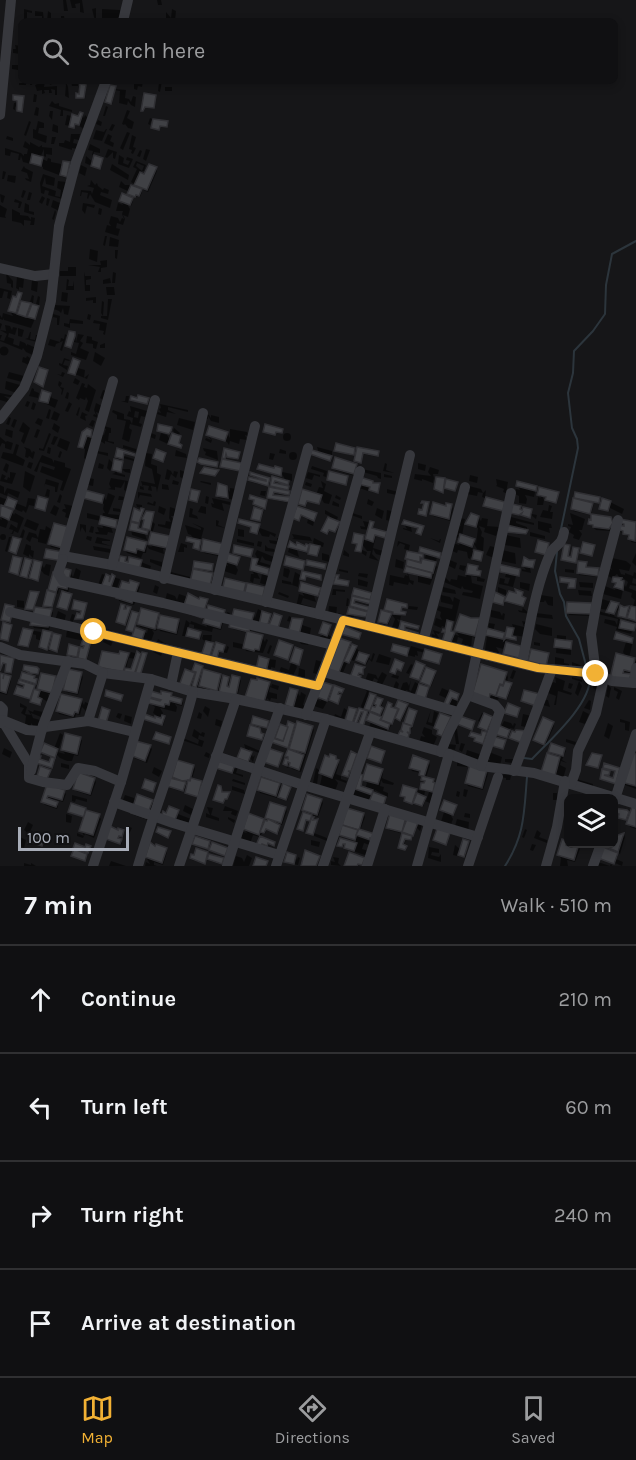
<!DOCTYPE html>
<meta charset="utf-8">
<style>
body{margin:0;font-family:Karla,sans-serif;background:#19191b;color:#f1f3f6}
.controls{position:absolute;right:18px;bottom:18px;display:grid;overflow:hidden;border-radius:9px;box-shadow:0 3px 9px #0003}
.controls button{width:54px;height:54px;display:grid;place-items:center;padding:0;border:0;border-bottom:2px solid #303032;background:#101012;color:#f1f3f6;font:30px sans-serif}
.scale{position:absolute;left:18px;bottom:15px;width:111px;box-sizing:border-box;padding-left:6px;border:3px solid #a8adb8;border-top:0;font-size:16px;line-height:21px;white-space:nowrap;color:#a8adb8;-webkit-text-stroke:4px #111113;paint-order:stroke}
.stop{position:absolute;width:18px;height:18px;margin:-14px;border:4px solid #f2b134;border-radius:50%;background:#fff}
.stop.end{background:#f2b134;border-color:#fff;box-shadow:0 2px 6px #0008}
.list{margin:0;padding:0;list-style:none}
h2{display:flex;justify-content:space-between;align-items:center;height:78px;margin:0;padding:0 24px;font-size:26px}
h2 small{font-size:20px;font-weight:400;color:#9c9d9f}
.list li{display:grid;grid-template-columns:39px 1fr auto;gap:18px;align-items:center;box-sizing:border-box;height:108px;padding:0 24px;border-top:2px solid #303032}
.list b{display:block;font-size:22px;white-space:nowrap}
.list em{font-size:20px;font-style:normal;color:#9c9d9f}
.icon{flex:none;width:33px;height:33px;fill:none;stroke:currentColor;stroke-width:2;stroke-linecap:round;stroke-linejoin:round}
.map{position:relative;flex:none;width:636px;height:866px;overflow:hidden}
.search{position:absolute;background:#101012;box-shadow:0 3px 9px #0003;left:18px;right:18px;top:18px;height:66px;display:flex;align-items:center;gap:15px;box-sizing:border-box;padding:0 21px;border-radius:9px;color:#9c9d9f;font-size:22px}
.sheet{height:510px;background:#101012}
nav{display:flex;justify-content:space-around;align-items:center;box-sizing:border-box;height:84px;border-top:2px solid #303032;background:#101012;font-size:16px;color:#9c9d9f}
nav a{display:grid;justify-items:center;gap:3px}
nav .on{color:#f2b134}
.map>svg:first-child{display:block}
.shadow{fill:#0007;fill-rule:evenodd}
.lines{fill:none;stroke-linecap:round;stroke-linejoin:round}
.stream{stroke:#2c353c;stroke-width:2}
.building{fill:#404145;stroke:#303034;stroke-width:1.5}
.minor{stroke:#37383d;stroke-width:10}
.route{stroke:#f2b134;stroke-width:8}
</style>
<div class="map">
<svg width="636" height="866" viewBox="0 0 636 866">
<rect width="100%" height="100%" fill="#161618"/>
<!-- shadow -->
<g class="shadow">
<polygon points="63,0 66,0 68,11 64,11"/>
<polygon points="70,0 82,0 84,13 80,12 80,3 75,4 76,8 72,8"/>
<polygon points="157,0 161,0 162,5 158,5"/>
<polygon points="96,8 96,21 95,21 92,9"/>
<polygon points="24,9 32,11 32,13 27,12 27,20 24,19"/>
<polygon points="102,9 120,10 120,21 119,18 108,18 108,21 102,19"/>
<polygon points="172,9 176,11 175,21 166,21 166,12 171,18"/>
<polygon points="35,11 43,12 44,21 42,21 42,16 35,16"/>
<polygon points="48,11 51,13 51,21 47,21"/>
<polygon points="61,16 64,16 65,21 61,21"/>
<polygon points="15,45 21,46 21,54 13,53 13,49 16,49"/>
<polygon points="12,65 19,65 18,70 12,69"/>
<polygon points="22,81 33,81 32,85 30,85 30,82 26,82 26,85 19,85 19,83 23,83"/>
<polygon points="45,81 44,87 57,86 57,95 55,95 55,90 51,89 52,93 49,93 49,90 44,90 45,93 42,94 42,90 37,91 35,85"/>
<polygon points="49,81 56,81 57,82 50,85"/>
<polygon points="64,81 78,81 78,86 72,86 71,82 66,82 68,87 69,98 65,96 66,85"/>
<polygon points="81,81 92,81 83,83 86,88 85,99 77,97 81,95"/>
<polygon points="134,81 143,81 142,87 138,86 137,90 134,89"/>
<polygon points="151,81 162,81 160,92 158,91 159,82"/>
<rect x="165" y="87" width="7" height="4"/>
<polygon points="115,89 126,90 125,98 129,99 131,102 133,96 136,97 135,107 131,105 128,101 127,105 119,103 120,91 115,90 112,104 108,103"/>
<polygon points="34,94 37,95 36,102 33,102"/>
<polygon points="24,99 22,113 19,112 15,106 15,110 13,109 14,103 16,103 14,100"/>
<polygon points="52,101 55,104 59,103 59,106 72,110 72,112 63,110 63,116 60,116 61,110 49,106"/>
<polygon points="106,106 108,107 105,116 103,116"/>
<polygon points="36,107 39,108 38,116 34,115"/>
<polygon points="127,110 130,111 127,118 134,122 132,129 128,128 125,124 124,125 122,124"/>
<polygon points="50,111 53,111 52,120 49,116"/>
<polygon points="82,114 84,118 85,115 88,118 84,129 76,124 75,127 65,125 67,115 80,118"/>
<polygon points="150,118 152,119 150,125 148,124"/>
<polygon points="98,120 102,122 101,126 96,124"/>
<polygon points="29,121 31,122 26,136 24,135"/>
<polygon points="38,121 44,123 44,128 39,128 38,133 47,136 46,143 33,138 33,129 36,130"/>
<polygon points="53,124 58,126 58,133 52,131"/>
<polygon points="112,124 115,125 112,131 109,130"/>
<polygon points="106,129 107,129 102,141 93,139 96,130 104,132"/>
<polygon points="127,132 130,133 123,150 120,148"/>
<polygon points="71,134 80,134 79,140 74,139 73,143 78,144 77,149 72,148 72,150 59,146 59,143 64,143 65,140 70,142"/>
<polygon points="108,134 112,136 110,141 114,143 113,147 104,143"/>
<polygon points="132,135 136,137 133,147 136,148 133,154 131,153 132,150 129,149"/>
<polygon points="7,136 13,138 13,141 6,139"/>
<polygon points="52,137 56,137 54,144 51,144"/>
<polygon points="25,141 30,145 30,142 39,147 42,145 42,147 52,148 52,155 46,154 46,157 44,156 44,149 40,158 47,161 48,158 51,159 51,162 61,164 63,168 69,164 68,178 62,177 59,172 59,175 43,169 43,167 23,162 21,156 20,160 18,160 19,154 11,152 10,156 5,155 5,148 21,153 24,156 24,154 27,154 28,149 23,147"/>
<polygon points="90,144 100,149 100,153 94,152 93,155 92,155 93,151 88,150"/>
<polygon points="108,149 117,152 115,159 113,158 113,152 107,158 105,157"/>
<polygon points="146,149 150,150 146,161 143,159"/>
<polygon points="140,150 142,151 140,157 137,156"/>
<polygon points="119,155 124,158 123,163 128,165 130,161 126,160 127,157 133,159 129,168 118,164"/>
<polygon points="86,156 94,163 102,159 101,170 85,163"/>
<polygon points="136,161 146,165 144,171 142,171 144,166 137,163 136,166 142,171 139,173 143,174 141,179 156,168 157,171 148,192 139,188 142,192 140,197 130,196 133,201 131,206 127,204 130,209 128,217 123,215 125,219 123,225 117,223 116,228 120,229 118,236 105,232 107,225 111,226 109,223 111,216 118,218 120,222 122,218 124,219 122,214 123,211 116,211 118,203 123,205 121,201 132,199 129,194 130,192 119,187 121,181 125,185 129,185 131,188 139,190 135,183 134,184 131,182 137,169 133,167"/>
<polygon points="112,164 129,175 128,180 110,170"/>
<polygon points="81,165 87,168 85,176 79,173"/>
<polygon points="24,166 25,168 33,172 31,182 26,180 25,178 29,179 27,173 21,171"/>
<polygon points="3,171 6,172 4,179 2,179"/>
<polygon points="43,174 55,178 54,186 46,184 45,177 42,186 56,191 55,196 60,197 61,190 57,188 58,181 66,182 66,191 63,190 62,199 48,195 49,191 45,190 44,194 41,193 40,183"/>
<polygon points="8,175 16,176 15,183 7,181"/>
<polygon points="91,180 95,185 97,183 98,186 103,190 104,188 109,190 108,194 101,192 100,195 112,200 110,208 95,202 90,194 88,199 87,198 88,193 82,192 81,196 80,196 81,190 91,191 92,194 94,188 87,186 90,185"/>
<polygon points="23,190 26,191 23,198 21,197"/>
<polygon points="29,192 32,193 30,200 27,200"/>
<polygon points="0,194 5,196 3,203 1,202"/>
<polygon points="42,196 45,198 42,204 39,202"/>
<polygon points="47,198 50,199 48,206 46,205"/>
<polygon points="15,199 22,202 20,208 18,208 19,203 14,202"/>
<polygon points="53,200 60,203 59,211 51,207"/>
<polygon points="25,203 29,205 29,211 34,212 34,215 24,212"/>
<polygon points="83,203 95,205 94,208 87,206 85,214 82,210"/>
<polygon points="0,205 7,209 5,216 6,218 0,217"/>
<polygon points="99,208 102,209 101,215 98,214"/>
<polygon points="12,209 20,213 20,215 28,216 31,220 31,217 35,218 34,225 30,225 31,221 24,220 24,226 21,223 12,221"/>
<polygon points="55,210 56,212 54,220 52,219"/>
<polygon points="105,236 107,236 105,246 103,245"/>
<polygon points="110,237 119,240 118,247 109,246"/>
<polygon points="90,249 98,251 97,262 89,259"/>
<polygon points="115,250 118,250 117,259 115,258"/>
<polygon points="107,260 107,267 101,268 101,272 98,272 100,267 88,265 101,265 100,261"/>
<polygon points="68,267 76,267 76,276 60,276 60,271 68,271"/>
<polygon points="84,272 85,276 91,276 91,279 86,280 86,285 90,285 90,291 85,291"/>
<polygon points="113,272 116,273 115,283 112,283"/>
<polygon points="6,273 13,281 13,288 11,287 11,284 7,283"/>
<polygon points="17,277 24,279 23,288 19,287 19,290 16,288"/>
<polygon points="110,278 111,283 103,284 103,280"/>
<polygon points="67,279 69,280 68,286 73,286 74,281 74,290 66,290"/>
<polygon points="32,280 38,282 37,292 31,290"/>
<polygon points="106,287 114,287 115,295 107,295"/>
<polygon points="0,288 12,291 10,299 7,298 8,292 4,291 2,298 0,298"/>
<polygon points="62,292 68,293 67,302 61,301"/>
<polygon points="21,294 20,303 39,309 31,328 4,320 4,318 3,320 0,319 0,315 2,318 3,313 13,316 10,311"/>
<polygon points="32,295 34,296 33,303 30,302"/>
<polygon points="38,296 40,297 39,305 36,304"/>
<polygon points="96,297 96,303 93,303 93,300 86,301 86,298"/>
<polygon points="108,299 112,299 108,320 101,318 101,316 107,316"/>
<polygon points="102,301 104,302 103,316 101,313"/>
<polygon points="55,305 70,306 68,315 64,314 63,308 61,313 59,311 54,309"/>
<polygon points="53,314 60,316 59,325 57,325 57,318 53,317"/>
<polygon points="88,314 91,315 90,320 87,319"/>
<polygon points="70,319 83,321 83,324 70,323 70,328 64,326 64,323 69,324"/>
<polygon points="94,320 107,323 105,335 103,334 104,331 99,330 100,324 93,323"/>
<polygon points="0,323 2,324 0,330 6,331 5,325 10,326 12,330 13,327 17,328 15,335 9,333 8,337 14,339 13,344 19,346 20,341 25,343 27,346 27,344 34,347 35,356 26,352 23,348 22,350 0,341 0,335 2,335 0,340 4,341 7,334 0,330"/>
<polygon points="18,328 24,330 22,337 18,336"/>
<polygon points="30,332 31,332 30,339 35,340 36,335 38,335 37,342 25,339 28,338"/>
<polygon points="65,334 68,337 66,336 62,351 60,350 63,341 56,344 55,347 48,345 50,339 60,342 61,338 64,339"/>
<polygon points="78,334 84,335 80,341 83,343 80,348 89,352 86,360 71,355 71,352 76,354 79,343 74,342 71,348 67,346 75,335 76,342"/>
<polygon points="87,336 92,337 92,340 98,342 96,349 93,348 93,344 86,343"/>
<polygon points="105,343 105,348 100,348 100,345"/>
<circle cx="4" cy="351" r="4.5"/>
<polygon points="95,352 105,358 101,366 93,361"/>
<polygon points="27,356 30,358 29,365 22,362 23,357 26,358"/>
<polygon points="64,358 70,360 69,361 65,360 63,365 68,366 67,370 59,365 59,363 62,364"/>
<polygon points="79,362 78,368 85,370 84,378 89,374 87,379 70,372"/>
<polygon points="9,372 24,376 22,382 7,378"/>
<polygon points="62,372 65,373 63,377 57,374 61,375"/>
<polygon points="75,378 80,381 78,385 73,383"/>
<polygon points="6,381 20,385 19,394 5,389"/>
<polygon points="59,381 62,383 60,387 64,388 62,395 61,394 62,390 58,385"/>
<polygon points="82,383 85,384 84,387 87,388 88,384 96,390 89,412 85,410 88,401 86,397 85,400 80,398 79,400 76,398"/>
<polygon points="32,388 34,389 34,391 39,393 38,398 29,396"/>
<polygon points="103,390 106,391 105,401 100,398"/>
<polygon points="67,392 69,393 68,399 65,398"/>
<polygon points="0,393 15,396 15,398 4,396 10,400 10,403 0,400"/>
<polygon points="50,394 52,398 58,400 55,408 40,401"/>
<polygon points="126,396 129,396 128,403 121,401 125,401"/>
<polygon points="27,401 30,402 28,407 25,406"/>
<polygon points="33,402 36,404 34,410 31,409"/>
<polygon points="69,402 72,404 68,412 65,411"/>
<polygon points="96,403 102,406 101,414 96,412 98,418 93,416 94,414 96,415 94,410"/>
<polygon points="160,404 188,410 188,412 168,407 168,410 176,414 167,412 166,417 157,414 158,412 161,413 159,409 161,408"/>
<path d="M130 406 147 411 145 417 141 416 139 423 142 424 141 427 130 424 129 428 132 430 129 442 122 439 126 421 117 419V415L112 412 113 410 124 414V419L130 420 132 424 133 418 127 416 129 411 131 412ZM135 411 139 412 138 418 134 417Z"/>
<polygon points="79,407 80,408 78,416 76,415"/>
<polygon points="49,409 51,410 49,419 46,418"/>
<polygon points="54,411 60,414 57,421 51,419"/>
<polygon points="82,412 88,415 85,416 86,421 80,418"/>
<polygon points="204,413 209,415 211,418 211,415 219,417 219,423 211,421 208,416 208,419 203,417"/>
<polygon points="9,417 11,418 9,425 6,424"/>
<polygon points="38,418 43,420 41,426 35,423"/>
<polygon points="179,418 195,422 193,430 177,425"/>
<polygon points="14,419 17,420 14,428 11,426"/>
<polygon points="92,420 95,421 93,427 89,425"/>
<polygon points="23,422 30,428 24,444 21,441 24,433 19,431"/>
<polygon points="54,423 60,427 58,433 52,429"/>
<polygon points="104,426 111,428 111,433 113,433 109,433 108,441 114,442 114,444 105,441 105,444 99,440 101,434 104,435 106,429 103,428"/>
<polygon points="174,428 180,433 178,436 181,439 179,445 182,448 171,445 169,441 168,444 159,440 161,433 167,435 171,441 176,437 176,434 173,431"/>
<polygon points="6,429 13,431 12,438 5,435"/>
<polygon points="37,429 40,430 37,438 34,437"/>
<polygon points="230,429 247,432 248,436 245,435 247,440 240,439 239,444 230,441 229,445 227,442 209,436 212,440 211,443 205,440 206,438 211,440 208,435 227,433 230,438"/>
<polygon points="91,431 92,441 86,460 84,458 85,449 80,446 84,433"/>
<circle cx="287" cy="437" r="4"/>
<polygon points="49,433 51,434 44,451 39,450 39,448 43,449"/>
<polygon points="151,433 156,435 155,439 150,437"/>
<polygon points="54,436 58,437 54,445 51,444"/>
<polygon points="0,437 6,442 7,441 13,443 11,450 5,448 5,444 2,443 0,447"/>
<polygon points="60,438 70,442 67,451 57,446"/>
<polygon points="16,444 19,445 16,455 25,460 23,466 1,458 3,452 13,454"/>
<polygon points="123,445 136,449 136,452 123,448"/>
<polygon points="24,447 30,449 32,453 33,451 35,452 33,459 29,456 28,458 25,457 26,450"/>
<polygon points="48,447 51,448 50,454 47,453"/>
<polygon points="317,447 332,451 332,455 329,454 331,461 313,456 312,454 319,454"/>
<polygon points="203,448 217,451 218,460 205,455 206,452 204,451"/>
<polygon points="280,449 286,451 286,454 279,453"/>
<polygon points="354,449 357,454 358,449 378,453 378,457 363,454 361,463 356,462 356,457 336,450"/>
<polygon points="176,450 186,454 187,458 175,456"/>
<polygon points="225,450 239,454 239,460 230,458 227,453 225,461 240,472 222,468"/>
<polygon points="60,451 62,452 60,458 58,457"/>
<polygon points="97,451 108,453 108,456 96,453"/>
<circle cx="293" cy="456" r="4"/>
<polygon points="124,452 124,456 134,459 134,461 123,458 123,460 121,459 123,464 122,472 117,471 117,473 125,475 125,477 112,474 115,473 112,466 110,471 107,468 109,459 114,464 119,461 116,457"/>
<polygon points="146,453 152,454 151,464 157,466 157,473 161,475 157,492 156,487 151,486 152,491 148,490 149,486 143,485 144,490 140,489 140,486 143,487 141,481 155,484 152,469 145,466"/>
<polygon points="270,453 275,454 273,460 269,459"/>
<polygon points="42,455 52,459 54,463 54,460 65,463 65,467 71,469 63,491 60,490 63,481 40,472 42,466 54,470 55,467 40,462 37,472 34,471"/>
<polygon points="29,462 33,463 31,469 27,467"/>
<polygon points="6,463 9,465 7,473 3,470"/>
<polygon points="99,463 104,465 103,469 98,468"/>
<polygon points="385,463 387,464 386,470 394,473 383,471"/>
<polygon points="418,463 426,465 425,471 418,469"/>
<polygon points="356,465 357,468 355,476 335,470 334,468"/>
<polygon points="312,466 327,471 326,477 323,476 324,473 311,469"/>
<polygon points="430,467 439,470 438,474 433,474 434,478 433,483 422,479 422,481 414,479 415,474 431,476 428,472"/>
<polygon points="122,469 130,469 130,473 125,472"/>
<polygon points="167,469 171,471 173,475 174,471 178,472 176,478 171,474 169,480 165,479"/>
<polygon points="259,469 281,469 282,472 292,474 292,481 287,479 289,483 289,485 286,485 289,489 289,496 274,493 273,497 289,499 289,503 270,499 273,489 270,483 269,487 251,482 250,480 267,483 269,479 272,484 273,478 286,481 282,474 281,477"/>
<polygon points="362,469 381,473 381,479 378,478 377,476 363,472"/>
<polygon points="180,470 185,472 185,480 180,477"/>
<polygon points="25,471 35,476 30,492 23,487"/>
<polygon points="10,472 16,473 12,484 0,481 2,474 6,476 4,479 7,480 8,477 10,478"/>
<polygon points="308,472 320,475 320,477 314,475 312,480 306,478"/>
<polygon points="384,474 392,476 392,478 384,477"/>
<polygon points="470,475 478,477 477,483 469,481"/>
<polygon points="89,478 94,479 93,486 88,485"/>
<polygon points="111,478 128,481 126,491 124,490 125,481 121,488 115,487 115,490 108,489 111,488 109,484"/>
<polygon points="46,479 59,483 57,492 55,492 55,487 45,484 44,487"/>
<polygon points="437,479 457,483 456,492 444,488 443,493 437,491"/>
<polygon points="496,479 508,482 506,493 503,492 504,489 496,486 497,485"/>
<polygon points="173,480 179,482 178,485 172,484"/>
<polygon points="201,481 211,483 211,485 200,482"/>
<polygon points="321,481 326,484 324,491 332,495 329,504 324,503 321,498 319,505 307,501 306,506 301,505 300,503 316,495 319,487 323,488"/>
<polygon points="306,482 312,484 311,487 305,485"/>
<polygon points="372,482 374,484 380,486 378,493 372,492 369,487 368,491 359,488 362,487 360,484"/>
<polygon points="162,484 168,485 169,490 162,489"/>
<polygon points="0,485 4,487 4,494 7,488 20,492 18,498 8,493 7,496 0,493"/>
<polygon points="469,486 481,489 483,493 486,490 485,498 482,497 483,493 478,492 477,496 467,494 467,491 470,492"/>
<polygon points="518,486 536,487 534,497 525,495 527,499 526,504 519,503 519,496 515,494 516,489 520,490"/>
<polygon points="226,487 230,492 230,488 238,489 237,500 219,498 217,496"/>
<polygon points="47,489 50,490 49,497 45,496"/>
<polygon points="387,489 402,493 402,496 387,493"/>
<polygon points="261,491 266,491 265,496 260,495"/>
<polygon points="138,492 151,494 152,497 140,495 138,499"/>
<polygon points="108,493 115,496 108,514 119,515 119,519 115,519 117,523 116,529 111,527 113,533 108,532 107,535 96,534 95,532 99,532 97,527 103,528 101,521 87,518 87,513 99,516 101,521 103,513 105,513 103,509 104,504 85,498 103,496 106,500"/>
<polygon points="558,493 557,504 548,502 547,498 542,496 544,500 543,505 537,505 538,497 541,498 538,494"/>
<polygon points="60,494 62,496 60,503 57,502"/>
<polygon points="576,494 599,498 602,503 610,502 624,509 622,514 610,508 609,512 602,510 602,504 594,503 591,515 573,511"/>
<polygon points="336,495 341,498 340,500 335,498"/>
<polygon points="119,496 124,497 123,500 118,500"/>
<polygon points="206,496 209,497 208,504 205,503"/>
<polygon points="0,497 26,507 28,498 35,499 34,506 29,505 26,513 23,510 22,512 17,510 15,508 15,510 10,508 14,515 15,513 24,518 18,533 14,531 13,534 10,533 12,533 13,530 9,529 11,524 17,528 18,523 10,520 6,519 8,522 6,528 0,526 0,519 2,520 0,512 2,506 0,505"/>
<polygon points="212,498 230,502 230,505 222,503 224,511 212,507 211,503 214,504"/>
<polygon points="250,499 267,503 260,522 252,518 260,511 261,507 256,505 255,501"/>
<polygon points="368,499 374,502 372,506 367,504"/>
<polygon points="154,501 156,502 155,506 147,504 148,502 153,504"/>
<polygon points="333,501 339,504 339,507 332,505"/>
<polygon points="64,504 73,506 73,520 65,517 66,513 62,511 63,509 66,509"/>
<polygon points="136,504 142,505 142,508 137,507"/>
<polygon points="54,505 59,508 56,516 50,513"/>
<polygon points="549,505 552,506 550,512 553,512 552,519 540,517 543,510 548,511"/>
<polygon points="159,506 166,509 164,515 158,512"/>
<polygon points="201,506 206,507 206,514 198,512"/>
<polygon points="451,506 453,509 450,521 433,516 431,514"/>
<polygon points="170,507 176,509 174,516 171,516 173,519 170,529 158,526 158,524 165,525 166,521 171,522 169,518"/>
<polygon points="113,508 120,509 120,512 113,511"/>
<polygon points="190,508 193,509 192,514 197,516 198,519 189,517"/>
<polygon points="298,508 316,515 313,526 307,523 308,519 301,516 299,522 295,520"/>
<polygon points="377,508 384,511 382,519 375,515"/>
<polygon points="142,510 144,512 140,523 137,523 139,530 146,532 144,528 153,514 152,521 155,524 152,534 169,550 163,549 164,554 149,549 147,546 146,553 143,553 141,558 127,553 125,550 146,543 148,546 152,547 150,544 152,531 146,530 148,533 145,534 147,540 132,535 131,529 135,524 132,520 142,513"/>
<polygon points="325,510 338,517 336,522 339,525 336,533 330,530 328,534 323,531 330,516 325,514"/>
<polygon points="387,510 396,512 395,522 386,520"/>
<polygon points="531,510 532,514 537,515 536,519 531,515 531,518 526,517"/>
<polygon points="352,513 362,516 362,519 351,515"/>
<polygon points="570,513 585,519 582,530 579,530 582,534 579,540 573,538 574,535 569,532 571,527 568,526 568,524 573,525"/>
<polygon points="478,517 481,521 482,518 488,519 487,526 499,527 496,536 484,532 485,528 479,526 482,532 481,536 484,538 483,551 477,549 474,544 472,551 482,553 482,562 474,561 471,556 470,559 468,558 467,552 458,550 457,553 452,551 453,543 459,545 461,539 455,537 455,534 459,535 456,531 459,525 461,526 459,522 460,518 465,519 462,536 474,540 476,544 478,528 467,524"/>
<polygon points="511,517 534,523 534,525 516,521 516,523 527,527 527,529 525,528 527,535 508,533 511,527 509,524"/>
<polygon points="27,519 39,524 36,531 24,526"/>
<polygon points="216,520 219,521 218,525 225,528 216,526"/>
<polygon points="621,520 636,523 636,543 631,542 630,538 621,532 619,529 623,527"/>
<polygon points="363,521 373,523 372,529 386,534 386,539 376,536 373,548 383,551 383,556 376,554 373,549 372,554 379,561 369,558 371,551 367,551 362,544 362,550 367,552 366,556 357,550 358,545 354,543 363,536 366,542 369,530 361,529 360,526 365,527"/>
<polygon points="538,521 551,524 552,528 549,528 550,533 538,529"/>
<polygon points="611,521 611,531 596,530 590,524"/>
<polygon points="192,523 204,528 201,539 198,539 203,547 204,541 223,557 204,553 200,546 199,550 196,550 196,544 189,543 188,541 194,540 191,535 188,534 185,525 201,530 201,528"/>
<polygon points="239,523 259,525 260,528 276,534 275,537 270,534 269,537 262,536 259,531 258,535 253,533 253,528"/>
<polygon points="80,524 86,525 86,533 82,527 80,532"/>
<polygon points="404,524 423,527 422,536 418,533 419,529 411,527 412,532 403,529 403,528 407,529"/>
<polygon points="46,526 51,529 46,544 38,542 38,539 32,537 30,542 26,539 29,532 36,534 38,538 40,529 45,530"/>
<polygon points="91,526 94,527 93,533 89,532"/>
<polygon points="23,529 25,531 23,538 20,537"/>
<polygon points="238,529 244,530 244,537 238,536"/>
<polygon points="70,531 64,550 51,547 49,544"/>
<polygon points="530,532 545,536 545,539 530,536"/>
<circle cx="3" cy="537" r="3"/>
<polygon points="292,534 310,537 312,541 292,539 294,538"/>
<polygon points="506,535 520,538 521,548 505,545"/>
<polygon points="87,536 92,537 91,541 86,539"/>
<polygon points="9,537 11,537 7,552 5,551"/>
<polygon points="97,537 110,540 110,541 102,541 102,543 111,546 95,543"/>
<polygon points="277,538 279,538 279,545 270,543 269,540 277,541"/>
<polygon points="314,538 324,543 323,547 320,546 318,557 297,550 299,557 288,552 291,543 298,547 315,546 313,542"/>
<polygon points="430,538 439,541 440,539 441,539 440,543"/>
<polygon points="237,539 254,543 254,546 237,542"/>
<polygon points="258,541 262,542 261,547 257,546"/>
<polygon points="398,541 410,545 408,553 422,556 424,558 420,558 419,564 435,564 437,567 430,585 418,582 418,576 408,573 410,580 414,581 413,585 409,582 408,585 394,582 393,586 389,585 390,575 404,578 405,575 408,576 406,571 409,569 407,565 409,560 407,558 408,550 404,549 405,545 400,543 397,547"/>
<polygon points="181,543 187,545 187,548 184,547 184,552 178,552"/>
<polygon points="26,544 31,546 31,550 34,551 33,558 29,554 29,557 23,554"/>
<polygon points="265,545 268,548 274,549 275,552 265,551"/>
<polygon points="93,546 110,549 111,553 94,550"/>
<polygon points="490,546 494,547 494,558 486,555"/>
<polygon points="569,547 568,558 572,559 578,549 579,551 576,564 563,560"/>
<polygon points="257,550 274,557 273,562 265,560 262,556 260,562 270,565 270,567 254,564 254,566 269,572 266,585 260,583 262,574 257,573 260,579 254,578 253,583 250,581 251,574 254,574 251,570 253,560 259,561 255,554"/>
<polygon points="344,550 349,554 349,557 343,555"/>
<polygon points="502,550 515,553 516,564 501,561"/>
<polygon points="420,551 440,554 440,558 437,557 436,561 425,558 426,554"/>
<polygon points="322,553 329,555 329,562 322,560"/>
<polygon points="636,553 636,566 632,562"/>
<polygon points="125,558 125,562 141,562 151,566 150,569 143,567 141,564 140,571 121,566"/>
<polygon points="239,558 238,566 235,565 238,570 236,575 224,571 225,565 228,566 226,561"/>
<path d="M612 558 626 561 631 565 629 571 619 569 621 574 625 575V573L633 576 634 572 636 573V579L633 578 632 583 636 584V586L630 585 629 588 636 591V621L630 620 627 615 626 619 621 618 620 611 616 610 614 616 620 619 619 622 635 625V632H632L631 634 616 630 617 627 604 623 605 619 615 621 617 625 618 619 598 614 599 611 610 615 609 610 601 609 602 599 618 604 624 608H628L631 612 635 600 631 597 632 593 623 590 621 599 603 594 605 586 615 590 617 584 613 582 614 579 608 576 610 569 612 570 610 566ZM617 574 619 577 623 578 628 582 626 587 623 582 612 578Z"/>
<polygon points="150,559 162,562 162,567 150,562"/>
<polygon points="396,559 404,562 403,569 395,567"/>
<polygon points="450,560 457,563 455,569 449,566"/>
<polygon points="31,561 34,565 41,564 44,568 46,564 51,565 49,576 44,574 41,570 38,581 31,580 29,575 28,579 22,578 21,576"/>
<polygon points="534,561 533,569 530,568 531,573 522,571 522,569 526,570 523,566"/>
<polygon points="579,562 586,563 586,568 598,570 598,577 579,575"/>
<polygon points="304,563 303,570 287,566 290,571 288,578 283,576 284,568 289,569 286,564"/>
<polygon points="212,565 212,572 205,570 205,573 212,575 214,577 212,588 170,575 171,572 190,577 192,580 198,572 195,567"/>
<polygon points="460,565 466,566 464,571 459,569"/>
<polygon points="469,566 477,568 477,572 481,574 480,578 485,579 484,582 477,581 477,577 471,576 472,583 483,586 480,599 462,595 463,592 472,593 473,591 464,589 462,586 461,589 444,582 445,577 450,582 451,579 457,580 458,575 466,577"/>
<polygon points="76,568 81,571 77,586 70,582 68,594 71,596 67,611 59,607 64,590 59,589 58,594 55,593 56,596 52,608 49,607 53,613 49,630 34,628 32,625 35,611 26,609 38,594 34,609 47,610 44,605 52,593 50,590 70,572 73,577"/>
<polygon points="339,569 348,571 348,573 339,571"/>
<polygon points="565,569 574,570 574,573 565,572"/>
<polygon points="519,570 519,577 516,576 513,587 499,584 500,578 505,579 504,583 508,584 510,578 505,577 506,574 501,572"/>
<polygon points="295,572 300,575 298,587 292,585"/>
<polygon points="359,573 368,574 367,578 358,576"/>
<polygon points="102,574 120,579 115,594 97,588"/>
<polygon points="358,579 368,582 367,587 358,585"/>
<polygon points="282,580 291,582 292,585 282,583"/>
<polygon points="520,582 530,584 529,591 520,588"/>
<polygon points="579,582 593,583 593,588 580,587"/>
<polygon points="138,584 140,587 134,605 119,601 118,598"/>
<polygon points="155,585 159,587 157,594 153,592"/>
<polygon points="443,587 455,590 456,594 443,592"/>
<polygon points="498,587 506,590 506,595 498,592"/>
<polygon points="320,589 319,597 314,596 316,602 303,598 301,604 312,607 296,607 299,594 304,596 301,590"/>
<polygon points="333,589 345,590 345,592 336,591 336,595 332,595"/>
<polygon points="355,590 371,594 370,605 355,601 355,605 368,608 367,618 355,614 354,617 340,617 338,613 348,616"/>
<polygon points="578,590 591,591 592,596 579,595"/>
<polygon points="279,592 289,596 288,598 278,594"/>
<polygon points="167,593 175,596 177,600 179,594 185,596 187,599 207,600 208,607 224,611 226,615 227,612 230,613 228,620 224,619 221,630 213,628 212,632 194,628 194,625 190,624 191,621 207,627 205,620 164,604"/>
<polygon points="522,593 522,598 526,600 523,608 530,614 519,612 518,610 522,611 523,607 505,602 504,605 494,601 496,594 506,599"/>
<polygon points="441,595 450,597 453,602 454,597 460,600 455,621 451,620 453,624 451,633 459,636 456,631 471,620 479,619 476,638 472,637 471,650 461,646 463,639 458,637 456,645 451,645 447,628 442,626 441,628 434,625 436,618 442,620 440,616 441,612 437,610 439,606 452,609 453,605 441,602"/>
<polygon points="541,595 553,597 553,606 548,605 545,600 544,602 540,602"/>
<polygon points="347,598 349,599 348,606 346,606"/>
<polygon points="17,600 24,601 24,608 17,607"/>
<polygon points="86,604 84,620 77,620 82,612 78,611 79,609 76,608 76,611 74,609"/>
<polygon points="591,605 592,616 569,615 568,612"/>
<polygon points="329,606 337,607 336,617 328,614"/>
<polygon points="406,606 408,609 402,607 401,612 405,613 405,616 401,616 400,620 397,619 401,626 402,622 418,627 419,630 406,627 405,631 391,630 395,619 392,615 388,625 381,624 380,622 388,613 386,609"/>
<polygon points="409,606 418,607 417,610 408,609"/>
<path d="M124 607V610L130 609V612L138 614 140 618 158 614 160 616 178 621 180 623 177 635 160 631 158 627 156 631 152 630 154 633 150 644 135 633 129 631 133 613 130 612 126 625 118 623ZM137 621 140 627 148 629 147 633 135 629Z"/>
<polygon points="13,609 9,626 12,628 8,642 0,638 5,622 2,620"/>
<polygon points="258,609 271,616 268,625 253,623 250,634 262,637 265,642 266,639 268,640 263,653 246,651 243,645 242,649 233,647 233,642 242,644 244,648 248,633 233,629 231,626 253,614 255,618"/>
<polygon points="491,610 500,612 502,616 503,613 505,614 504,620 491,617"/>
<polygon points="58,611 66,615 62,630 53,627"/>
<polygon points="536,613 552,615 553,619 536,617"/>
<polygon points="72,614 75,615 72,624 70,620"/>
<polygon points="289,616 291,617 291,619 302,620 302,625 311,628 308,645 301,644 292,622 287,621"/>
<polygon points="186,620 190,623 187,630 200,633 203,638 203,635 212,635 211,644 224,646 226,650 227,646 229,647 227,653 220,652 218,657 202,656 207,641 203,640 201,635 200,640 188,637 186,633 185,636 182,636"/>
<polygon points="522,621 527,622 527,625 524,624 527,629 525,637 508,634 515,639 516,641 507,638 503,649 496,647 499,652 498,655 485,650 489,623 495,624 493,631 507,635 508,628 514,630 512,624 524,627"/>
<polygon points="68,623 78,629 79,623 87,626 83,641 90,643 91,644 87,661 80,659 78,655 77,658 68,655 78,648 81,652 85,647 83,645 84,641 66,637"/>
<polygon points="536,624 552,628 552,636 540,634 535,629"/>
<polygon points="330,626 328,635 334,638 317,643 320,636 322,636 321,633"/>
<polygon points="24,629 41,632 43,636 44,632 60,637 58,652 41,649 42,641 36,639 36,635 32,634 28,648 20,646"/>
<polygon points="108,629 116,634 111,646 103,642"/>
<polygon points="433,630 440,632 439,634 436,633 439,638 437,643 430,643 432,634 435,635"/>
<polygon points="557,635 566,636 566,642 571,643 571,655 556,653"/>
<polygon points="158,639 166,644 161,656 153,652"/>
<polygon points="616,639 632,639 633,641 629,658 634,659 636,662 633,674 628,673 631,679 630,685 615,664 626,657 623,652 626,642"/>
<polygon points="534,642 540,643 540,646 534,645"/>
<polygon points="350,643 352,648 356,647 359,651 358,653 368,656 371,660 373,653 375,654 372,662 369,659 366,665 359,662 356,657 354,661 351,660 350,664 347,663 342,675 323,676 313,673 316,660 326,663"/>
<polygon points="270,645 272,646 269,654 267,653"/>
<polygon points="411,646 441,655 439,665 425,660 426,653 417,651 418,656 415,655 415,657 392,651 408,649 409,652"/>
<polygon points="103,652 128,654 129,657 126,669 132,671 136,659 129,658 131,652 135,653 137,656 138,654 146,655 140,676 125,673"/>
<polygon points="379,654 391,658 389,665 376,662"/>
<polygon points="0,656 13,659 11,674 6,672 8,665 3,664 0,672"/>
<polygon points="555,657 564,659 564,663 569,664 569,668 555,665"/>
<polygon points="260,658 276,660 275,668 271,667 271,671 267,670"/>
<polygon points="292,660 297,667 291,680 279,672 281,667 289,670"/>
<polygon points="572,662 580,665 581,666 572,667"/>
<polygon points="403,664 402,671 397,670 395,675 399,676 398,679 391,677 393,675 392,672"/>
<polygon points="411,664 413,665 409,674 406,673"/>
<polygon points="424,666 424,668 436,674 431,687 426,685 429,690 424,704 418,691 416,690 413,697 410,695 411,692 406,690 402,699 398,696 403,683 407,682 409,686 411,680 409,690 411,691 415,682 425,688 421,681 412,676"/>
<polygon points="202,667 202,671 220,676 223,680 228,678 231,684 239,678 241,681 237,698 222,695 219,690 218,693 202,689 199,683 197,689 190,690 186,671 197,675 194,671"/>
<polygon points="37,668 39,672 39,675 36,674 34,679 37,682 36,685 32,685 34,690 41,692 39,689 55,678 57,680 53,695 48,694 49,697 48,702 43,699 41,705 16,694 24,690 26,686 20,683 23,674 29,676 30,673 25,670"/>
<polygon points="299,668 305,670 305,678 298,679"/>
<polygon points="513,670 516,671 513,679 510,678"/>
<polygon points="382,672 387,675 380,689 373,690 378,680 374,678 368,694 383,702 381,708 383,710 380,718 383,719 388,705 395,710 399,702 408,707 401,722 395,719 389,729 387,729 386,735 369,727 371,722 367,718 363,728 358,722 357,726 347,723 356,710 358,714 360,710 364,711 361,706 367,691 362,688 368,673 376,675 378,679"/>
<polygon points="506,673 508,677 507,683 512,686 507,700 499,697 498,700 492,698 491,704 476,699"/>
<polygon points="81,674 83,677 78,695 66,692 64,689"/>
<polygon points="0,675 10,678 11,681 7,695 0,693"/>
<polygon points="555,677 565,681 563,690 572,693 571,695 558,691 556,705 554,705 556,696 548,693 553,682 556,683"/>
<polygon points="572,677 582,680 582,682 579,681 582,686 578,696 575,693 579,681 572,679"/>
<polygon points="396,681 399,684 396,694 392,691"/>
<polygon points="595,681 600,683 598,691 593,688"/>
<polygon points="269,683 271,687 272,684 279,686 278,690 270,687 269,692 277,694 277,699 271,698 270,701 267,698 265,704 249,700"/>
<polygon points="569,683 573,684 571,689 568,688"/>
<polygon points="324,684 343,690 343,694 340,693 339,696 341,698 338,704 331,702 329,698 323,709 314,706 316,699 321,701 319,697"/>
<polygon points="608,685 611,688 609,698 606,696"/>
<polygon points="614,687 622,691 619,700 616,698 618,692 614,690"/>
<polygon points="442,688 458,695 456,709 449,707 448,699 439,695"/>
<polygon points="297,692 300,696 301,692 306,695 303,705 306,706 305,713 287,707"/>
<polygon points="171,695 173,698 181,700 183,703 182,706 175,704 177,707 176,712 160,708 163,713 162,716 165,719 163,726 146,720 145,719 156,720 157,716 153,713 155,707 150,703 154,701 151,696"/>
<polygon points="81,700 84,705 85,702 90,704 86,711 82,707 80,715 76,714 75,718 59,714 57,711"/>
<polygon points="544,700 548,700 550,707 543,705"/>
<polygon points="589,700 591,701 590,710 584,708"/>
<polygon points="20,703 27,707 25,714 31,715 28,710 33,712 34,710 43,712 41,717 31,713 33,718 40,720 39,729 34,727 31,723 31,726 25,724 26,716 21,713 24,708 20,707"/>
<polygon points="205,706 210,709 208,717 203,711"/>
<polygon points="344,708 347,710 343,721 334,717 335,714 341,717"/>
<polygon points="410,710 417,714 411,730 407,734 408,740 402,730"/>
<polygon points="431,710 428,722 432,723 434,711 438,713 434,724 436,725 443,737 440,735 440,731 435,727 426,724"/>
<polygon points="583,711 589,714 585,724 579,722"/>
<polygon points="199,712 202,714 201,719 197,718"/>
<polygon points="118,713 122,714 120,719 116,717"/>
<polygon points="482,713 493,719 484,744 477,742 476,739 471,736 482,737 484,730 480,727 482,723 478,721"/>
<polygon points="523,714 536,717 534,729 521,726"/>
<polygon points="125,715 132,717 131,724 124,721"/>
<polygon points="216,719 222,721 221,727 215,725"/>
<polygon points="620,719 630,722 629,731 625,730 625,723 620,722"/>
<polygon points="504,721 511,723 513,726 514,723 516,724 514,729 510,728 508,739 497,735"/>
<polygon points="268,722 267,729 258,726 261,735 264,737 263,741 250,737 249,735 256,728 253,723"/>
<polygon points="553,723 554,726 545,747 536,742 534,740"/>
<polygon points="608,723 613,726 609,739 604,736"/>
<polygon points="294,725 296,728 312,727 314,730 301,772 292,769 290,765 288,768 286,767 285,764 286,760 290,762 287,756 289,749 273,742 276,741 281,726 287,729"/>
<polygon points="424,727 432,730 432,734 437,737 432,749 419,743 421,736 425,737 422,733"/>
<polygon points="194,729 201,734 202,732 205,733 204,737 199,735 198,739 204,741 202,747 182,740 183,738 198,744 199,740 192,736"/>
<polygon points="457,729 459,744 456,744 454,730"/>
<polygon points="60,733 63,735 58,752 65,754 62,750 80,738 82,741 78,756 74,755 72,761 67,761 60,758 57,755 52,769 47,767 50,773 48,780 39,775 42,766 38,763 50,764 53,757 42,752 54,749"/>
<polygon points="566,739 576,742 575,745 566,742"/>
<polygon points="461,743 465,744 462,752 459,750"/>
<polygon points="244,744 260,751 259,753 249,749 253,757 255,755 253,762 250,758 249,763 240,759 246,751"/>
<polygon points="449,744 456,745 455,750 448,748"/>
<polygon points="150,746 152,749 147,763 134,758 132,755"/>
<polygon points="4,748 12,752 10,758 2,754"/>
<polygon points="564,749 566,751 562,760 567,763 561,761 560,765 566,768 563,779 557,774 556,778 553,757 550,752"/>
<polygon points="467,750 482,755 480,765 465,758"/>
<polygon points="206,752 210,754 209,758 204,756"/>
<polygon points="489,752 502,757 500,766 487,762 487,759 490,760 488,756"/>
<polygon points="282,754 279,768 265,762"/>
<polygon points="636,756 636,789 625,785 623,781"/>
<polygon points="335,758 339,764 336,774 341,776 341,779 347,781 346,783 335,779 338,783 335,791 320,785 322,776 319,771 317,784 313,783 316,768 318,769 320,772"/>
<polygon points="505,759 513,759 513,763 505,762"/>
<polygon points="457,761 467,764 467,767 457,766"/>
<path d="M428 762 430 765 426 778 433 780 435 786 430 803 425 801 423 807 406 802V798L401 795 416 790 418 793V790L423 791 422 789 426 782 423 780 421 773 412 771 410 768ZM425 791 429 792 426 801 424 797Z"/>
<polygon points="61,763 69,765 69,769 61,767"/>
<polygon points="193,766 195,769 192,779 202,784 199,797 187,794 184,789 183,792 170,788 169,786 176,781 174,776"/>
<polygon points="234,766 236,769 236,767 238,767 236,773 243,775 243,777 218,768"/>
<polygon points="154,767 162,771 159,777 152,773"/>
<path d="M382 770 383 773 382 778 394 783 393 785 383 783 381 780 380 786 384 787 383 791 388 793V797L375 790 367 802 353 796 361 776 364 779ZM363 778 367 783 365 789 361 788Z"/>
<polygon points="486,771 488,774 483,790 468,786 466,783"/>
<polygon points="508,773 511,776 510,780 506,780 506,778 500,777 502,775"/>
<polygon points="573,778 593,784 593,790"/>
<polygon points="94,779 96,782 91,796 76,791 75,788"/>
<polygon points="233,779 245,783 245,785 232,781"/>
<polygon points="279,784 282,789 290,788 291,789 287,801 280,799 278,795 277,798 260,793 258,790"/>
<polygon points="48,786 64,792 66,794 63,802 54,799 58,806 57,809 45,805 43,802"/>
<polygon points="232,786 244,790 245,794 232,790"/>
<polygon points="464,789 468,790 466,797 463,796"/>
<polygon points="457,791 460,792 459,797 456,796"/>
<rect x="553" y="793" width="4" height="7"/>
<polygon points="72,795 87,799 87,802 76,799 75,802 72,801"/>
<polygon points="125,795 134,798 136,801 152,801 153,804 148,820 134,815 121,805"/>
<polygon points="321,800 323,803 318,817 309,814 313,821 317,824 314,833 327,838 327,841 309,834 311,822 307,821 303,831 299,828 307,815 303,809"/>
<polygon points="185,805 193,809 191,815 183,811"/>
<polygon points="225,806 238,811 236,816 231,814 232,811 223,811"/>
<polygon points="456,806 454,815 450,814 453,819 450,827 441,822 444,812 442,810"/>
<polygon points="207,807 213,808 211,815 219,818 219,821 206,817 206,813 210,815"/>
<polygon points="285,808 287,811 282,825 277,823 280,828 278,834 266,830 265,834 262,833 260,837 253,835 250,844 241,839 243,832 247,833 244,829 263,820 265,823 270,823 266,817"/>
<polygon points="85,809 99,816 101,819 94,838 85,834 83,838 77,836 77,833 84,836 81,830 85,818 70,812"/>
<polygon points="614,809 626,811 630,817 636,810 636,829 630,827 629,822 618,818 617,820 614,819 614,822"/>
<polygon points="178,812 178,814 191,819 190,824 167,815"/>
<polygon points="465,813 470,814 470,818 464,817"/>
<polygon points="66,814 72,816 71,823 66,822"/>
<polygon points="363,814 365,817 360,831 374,835 372,846 364,843 362,849 369,851 368,856 346,849 343,845 342,848 339,846 341,839 355,844 356,841 340,835 346,828 344,825"/>
<polygon points="391,814 422,825 420,831 417,828 411,841 406,839 404,846 406,848 406,851 399,847 404,834 389,830 388,827"/>
<polygon points="228,817 235,820 234,823 228,819"/>
<polygon points="457,819 469,822 468,833 453,833"/>
<polygon points="28,822 33,825 29,834 24,830"/>
<polygon points="128,826 132,828 129,834 126,832"/>
<polygon points="525,829 527,830 524,838 522,837"/>
<polygon points="537,830 541,833 539,837 547,840 547,843 534,838"/>
<polygon points="123,831 122,838 119,837 122,842 121,845 106,840"/>
<polygon points="614,834 617,836 624,835 625,837 620,854 615,852 618,856 616,859 623,862 622,866 615,863 614,865 600,858 609,851 606,844 614,844"/>
<polygon points="20,837 26,840 24,848 18,845"/>
<polygon points="311,840 320,842 319,847 311,845"/>
<polygon points="468,842 465,858 460,856 458,852 457,856 453,855 455,845 461,850"/>
<polygon points="566,843 570,849 571,844 578,846 580,849 575,862 567,860 568,866 560,866 561,858 558,855"/>
<polygon points="532,844 536,845 533,851 530,850"/>
<polygon points="76,845 86,849 90,847 85,861 73,856"/>
<polygon points="429,847 439,849 439,853 432,852 431,855 439,857 441,854 441,862 428,858"/>
<polygon points="156,849 166,849 167,852 163,865 154,862 154,865 157,866 145,866 146,862 150,864 146,857"/>
<polygon points="197,850 223,860 222,865 207,860 205,864 192,860 191,858 195,857"/>
<polygon points="247,855 252,858 249,866 233,866 236,856 242,858 244,862"/>
<polygon points="295,857 297,860 298,857 300,858 298,865 287,863 286,861"/>
<polygon points="333,857 339,858 338,863 341,866 331,865 331,861 335,862"/>
<polygon points="111,861 126,866 109,866"/>
<polygon points="598,862 610,866 611,864 612,866 597,866"/>
<polygon points="24,863 31,865 31,863 36,866 24,866"/>
</g>
<g class="lines">
<!-- stream -->
<g class="stream">
<polyline points="561,529 578,448 577,439 572,428 568,393 573,373 574,351 593,331 605,314 606,285 612,254 636,241"/>
<polyline points="557,552 555,571 560,594 564,602 566,616 579,639 587,669"/>
<path d="M524 758 532 759C550 740 591 704 590 677"/>
<path d="M505 866C525 835 524 812 527 777"/>
</g>
</g>
<!-- building -->
<g class="building">
<polygon points="80,84 86,85 84,98 76,98 76,93 79,94"/>
<polygon points="110,85 116,86 111,104 105,102"/>
<polygon points="144,93 156,95 154,108 145,107 143,111 141,111"/>
<polygon points="13,95 24,96 22,112 17,111 17,101 13,100"/>
<polygon points="80,112 83,113 79,125 75,124 74,128 69,127 72,114 78,116"/>
<polygon points="153,119 168,121 167,127 160,126 159,130 151,128"/>
<polygon points="32,154 43,157 41,166 30,163"/>
<polygon points="94,155 103,158 100,169 91,166"/>
<polygon points="63,161 70,162 67,177 60,175"/>
<polygon points="149,164 157,167 147,190 134,185 140,172 144,174"/>
<polygon points="131,185 142,189 139,196 136,195 135,197 127,194"/>
<polygon points="122,193 133,198 130,205 119,201"/>
<polygon points="18,292 22,293 16,313 8,311 13,296 16,297"/>
<polygon points="21,301 31,303 26,317 17,314"/>
<polygon points="32,304 39,306 35,319 27,317"/>
<polygon points="69,331 75,332 75,336 71,348 65,346"/>
<polygon points="73,358 80,361 75,375 68,373"/>
<polygon points="39,367 48,370 43,387 34,382"/>
<polygon points="42,390 51,393 48,403 39,401"/>
<polygon points="138,395 149,398 147,404 130,400 131,396 137,398"/>
<polygon points="158,424 172,427 171,431 169,434 157,431"/>
<polygon points="265,424 283,429 282,433 276,432 275,435 263,432"/>
<polygon points="209,426 228,432 225,441 206,435"/>
<polygon points="87,428 92,430 91,437 87,436 83,448 78,447 82,432"/>
<polygon points="172,433 181,436 179,443 182,445 181,448 168,444"/>
<polygon points="336,443 355,448 354,455 334,451"/>
<polygon points="357,447 379,451 378,456 363,453 361,463 354,461"/>
<polygon points="117,448 135,454 135,456 124,453 123,459 115,457"/>
<polygon points="224,448 240,452 238,459 227,457 226,454 225,459 222,458"/>
<polygon points="156,449 166,453 163,462 153,458"/>
<polygon points="312,450 332,456 330,461 310,454"/>
<polygon points="335,457 357,464 354,474 332,468"/>
<polygon points="199,458 218,462 217,467 201,464 197,462"/>
<polygon points="114,459 123,461 121,472 112,470"/>
<polygon points="222,459 242,463 240,471 220,467"/>
<polygon points="259,464 274,468 275,466 282,468 281,476 257,469"/>
<polygon points="204,467 219,470 215,476 200,473"/>
<polygon points="329,471 348,476 346,485 327,480"/>
<polygon points="250,472 270,478 268,486 248,480 249,477 266,481 266,480 250,475"/>
<polygon points="272,476 289,481 288,485 275,481 274,483 289,486 288,490 270,486"/>
<polygon points="360,477 373,481 373,483 380,483 378,493 369,490 370,487 358,484"/>
<polygon points="436,477 445,478 443,493 434,489"/>
<polygon points="446,479 458,482 455,491 444,488"/>
<polygon points="517,481 537,486 536,491 516,486"/>
<polygon points="218,483 227,486 228,498 216,496"/>
<polygon points="269,487 290,491 289,495 274,492 273,495 290,497 289,502 267,498"/>
<polygon points="539,487 559,492 556,503 545,500 546,497 537,495"/>
<polygon points="191,489 200,491 197,502 189,500"/>
<polygon points="302,489 322,495 319,504 307,501 305,506 298,504"/>
<polygon points="85,490 104,495 102,503 83,498"/>
<polygon points="575,492 600,497 599,503 574,498"/>
<polygon points="250,495 267,500 265,509 253,504 254,500 249,499"/>
<polygon points="38,496 48,499 45,511 35,508"/>
<polygon points="8,497 17,501 14,509 4,506"/>
<polygon points="486,497 505,502 503,511 483,506"/>
<polygon points="573,498 593,503 590,514 571,509"/>
<polygon points="602,498 611,501 608,511 599,509"/>
<polygon points="422,501 429,502 426,516 418,514 419,509 422,510 424,503 421,503"/>
<polygon points="433,502 446,506 446,503 452,504 449,519 430,514"/>
<polygon points="512,504 521,506 520,509 522,510 523,507 532,509 530,518 521,515 522,513 519,515 510,513"/>
<polygon points="1,505 13,510 9,520 0,516"/>
<polygon points="297,506 317,513 314,521 301,515 299,521 292,518"/>
<polygon points="254,507 263,510 260,521 251,519"/>
<polygon points="134,508 140,511 141,508 144,509 139,523 131,521"/>
<polygon points="146,511 154,512 150,530 142,528 144,520 142,519"/>
<polygon points="471,513 479,516 476,527 465,524"/>
<polygon points="591,514 611,517 613,523 609,529 593,527 593,525 588,524 589,519 591,520"/>
<polygon points="101,516 117,520 116,528 99,524"/>
<polygon points="328,517 340,522 335,532 329,530 327,534 321,531"/>
<polygon points="239,519 260,524 257,534 250,532 251,527 238,523"/>
<polygon points="620,519 636,522 635,541 628,539 629,535 623,534 623,531 617,529 618,525 624,526 624,524 619,523"/>
<polygon points="404,520 424,526 421,535 416,533 418,528 402,524"/>
<polygon points="370,521 374,522 372,528 387,532 385,538 375,535 373,542 365,539"/>
<polygon points="131,522 139,524 138,528 148,531 147,534 129,530"/>
<polygon points="54,523 69,527 63,548 48,544"/>
<polygon points="507,525 528,530 526,534 506,532"/>
<polygon points="151,532 170,536 167,548 148,544"/>
<polygon points="354,533 364,535 361,552 355,551 357,544 352,543"/>
<polygon points="460,534 475,539 472,547 458,542"/>
<polygon points="13,537 21,539 16,554 9,551"/>
<polygon points="127,537 147,542 144,551 137,549 136,553 124,550"/>
<polygon points="187,537 201,540 199,550 193,548 194,543 186,541"/>
<polygon points="203,539 224,544 222,555 201,551"/>
<polygon points="538,540 549,543 546,555 535,552"/>
<polygon points="290,541 296,545 297,542 305,546 306,544 309,545 307,552 288,547"/>
<polygon points="583,542 595,545 592,556 580,553"/>
<polygon points="310,544 320,546 317,556 308,554"/>
<polygon points="564,544 570,545 568,556 571,557 573,547 579,548 576,563 561,560"/>
<polygon points="234,545 253,549 251,557 233,553"/>
<polygon points="420,547 441,553 440,558 419,552"/>
<polygon points="46,549 63,552 62,561 44,558"/>
<polygon points="474,550 483,552 481,561 472,559"/>
<polygon points="407,551 423,554 423,558 420,557 420,562 405,559"/>
<polygon points="227,553 240,557 237,565 224,561"/>
<polygon points="13,556 22,558 18,575 9,572"/>
<polygon points="120,556 126,557 125,561 128,562 129,557 142,560 139,570 118,565"/>
<polygon points="286,556 305,561 303,570 284,565"/>
<polygon points="524,557 529,560 535,560 533,568 522,566"/>
<polygon points="25,558 32,560 27,578 20,576"/>
<polygon points="252,558 258,559 256,565 269,569 268,575 250,570"/>
<polygon points="407,559 421,563 422,559 436,562 433,573 406,566"/>
<polygon points="34,560 42,562 38,581 29,578"/>
<polygon points="307,560 326,564 325,569 306,565"/>
<polygon points="194,561 213,564 212,571 193,568"/>
<polygon points="578,561 587,562 586,567 599,568 598,576 577,573"/>
<polygon points="468,564 478,566 477,570 481,571 480,576 466,574"/>
<polygon points="498,564 520,569 519,576 500,572 500,569 497,568"/>
<polygon points="406,566 432,573 431,578 404,572"/>
<polygon points="64,568 71,570 67,589 58,587 56,592 48,590 53,572 62,575"/>
<polygon points="193,569 213,573 210,586 190,582"/>
<polygon points="302,571 321,575 321,580 306,576 305,580 300,579"/>
<polygon points="106,574 110,576 109,582 112,574 115,576 109,593 100,590"/>
<polygon points="336,575 339,575 338,579 349,581 348,586 333,584"/>
<polygon points="560,577 576,579 575,588 568,588 569,583 560,582"/>
<polygon points="613,577 622,578 621,580 624,581 623,590 614,587 616,583 612,582"/>
<polygon points="225,578 246,583 243,596 222,591"/>
<polygon points="130,580 139,583 132,603 116,598 122,581 129,583"/>
<polygon points="301,582 321,588 318,596 299,591"/>
<polygon points="247,583 265,587 262,600 244,596"/>
<polygon points="354,588 372,593 370,600 352,595"/>
<polygon points="515,589 523,592 522,596 526,598 523,606 504,601 509,591 516,593"/>
<polygon points="47,590 56,593 52,607 43,606"/>
<polygon points="30,591 39,592 33,610 25,609"/>
<polygon points="62,591 72,594 67,610 57,607"/>
<polygon points="495,592 505,597 503,605 492,602"/>
<polygon points="188,593 199,599 200,597 208,599 202,618 182,611"/>
<polygon points="352,596 371,600 370,604 355,600 354,603 369,607 368,611 350,606"/>
<polygon points="387,599 407,604 407,608 402,607 401,611 406,612 405,615 393,614 393,612 384,610"/>
<polygon points="74,600 87,603 83,619 75,619 77,613 80,614 81,611 72,609"/>
<polygon points="611,601 619,603 614,614 606,612"/>
<polygon points="567,602 592,603 591,614 566,613"/>
<polygon points="5,604 14,606 10,622 1,620"/>
<polygon points="121,604 125,605 124,609 126,609 127,606 131,607 125,625 116,622"/>
<polygon points="208,605 225,610 220,628 203,623"/>
<polygon points="620,605 624,607 629,606 626,618 618,616"/>
<polygon points="631,606 636,607 636,621 627,618"/>
<polygon points="35,607 52,609 48,627 30,625"/>
<polygon points="349,607 368,612 366,617 347,614"/>
<polygon points="141,608 159,613 155,629 137,624"/>
<polygon points="234,609 254,613 249,632 229,627"/>
<polygon points="381,610 392,613 387,624 378,622"/>
<polygon points="132,611 139,613 133,632 126,630"/>
<polygon points="262,611 271,614 268,624 259,625"/>
<polygon points="274,613 282,616 278,628 267,630"/>
<polygon points="460,614 471,618 480,618 475,636 454,631"/>
<polygon points="160,615 179,619 176,633 157,628"/>
<polygon points="292,618 303,619 298,639 287,637"/>
<polygon points="447,620 453,622 451,631 455,632 450,644 442,642 445,632 442,632 443,629 445,630"/>
<polygon points="621,620 636,624 634,631 619,628"/>
<polygon points="401,621 419,626 418,629 405,626 405,629 418,633 416,637 398,632"/>
<polygon points="3,622 12,625 8,641 0,639"/>
<polygon points="323,622 331,625 327,636 319,633"/>
<polygon points="344,626 361,633 359,639 341,634"/>
<polygon points="135,627 145,631 142,640 132,636"/>
<polygon points="507,627 514,628 512,636 516,637 516,640 506,638 504,640"/>
<polygon points="23,628 33,630 28,647 18,645"/>
<polygon points="188,628 201,632 199,639 186,636"/>
<polygon points="487,628 505,633 503,639 485,635"/>
<polygon points="43,630 52,632 47,650 39,647"/>
<polygon points="247,631 263,635 259,650 255,649 254,651 243,648"/>
<polygon points="616,632 633,638 632,643 614,639"/>
<polygon points="53,633 61,635 57,652 49,649"/>
<polygon points="339,638 351,642 338,675 326,670"/>
<polygon points="83,639 91,641 86,660 78,658 80,647 83,648 84,646 81,645"/>
<polygon points="555,639 572,641 571,649 554,647"/>
<polygon points="279,640 293,645 288,660 274,655"/>
<polygon points="206,641 214,643 209,659 201,656"/>
<polygon points="216,642 225,645 223,652 219,651 217,658 211,657"/>
<polygon points="506,642 521,646 522,659 503,654"/>
<polygon points="69,644 79,647 77,657 67,655"/>
<polygon points="352,644 357,646 349,663 344,661"/>
<polygon points="393,644 409,648 407,656 391,651"/>
<polygon points="295,647 303,650 299,665 290,662"/>
<polygon points="425,649 442,654 439,664 422,659"/>
<polygon points="531,649 549,653 546,666 528,661"/>
<polygon points="102,651 119,654 120,651 129,653 123,672 98,667"/>
<polygon points="137,651 141,654 134,675 124,672 125,668 131,669"/>
<polygon points="142,652 147,653 140,676 135,674"/>
<polygon points="359,652 369,655 365,664 356,660"/>
<polygon points="616,653 635,658 632,672 624,670 623,673 631,674 629,682 610,678"/>
<polygon points="0,655 14,658 11,673 5,672 6,664 3,663 0,671"/>
<polygon points="259,656 269,659 265,676 255,674"/>
<polygon points="395,659 404,663 401,671 397,669 395,674 390,672"/>
<polygon points="416,661 425,665 419,680 410,677"/>
<polygon points="195,663 203,666 196,688 192,686 196,672 192,671"/>
<polygon points="355,664 365,667 363,669 363,674 359,673 358,675 361,676 359,683 349,680"/>
<polygon points="481,664 507,672 503,685 500,684 496,696 490,694 489,700 472,695"/>
<polygon points="24,665 37,667 39,669 38,674 28,673 29,672 23,670"/>
<polygon points="426,667 436,671 430,686 420,682"/>
<polygon points="68,669 82,672 77,693 63,690"/>
<polygon points="185,669 195,673 189,689 179,686"/>
<polygon points="203,669 221,674 217,691 199,686"/>
<polygon points="22,672 35,676 34,678 37,679 36,684 20,679"/>
<polygon points="0,673 4,674 3,679 4,674 11,676 6,693 0,691"/>
<polygon points="41,673 56,676 52,693 37,689"/>
<polygon points="223,675 229,677 227,686 229,687 232,675 240,677 236,696 219,692"/>
<polygon points="257,678 270,682 264,702 245,697 251,679 257,680"/>
<polygon points="19,680 35,685 30,699 14,694 17,686 23,688 24,685 18,683"/>
<polygon points="505,681 512,683 506,699 496,696 500,685 503,686"/>
<polygon points="323,682 333,685 327,701 317,697"/>
<polygon points="419,684 429,687 424,703 414,700"/>
<polygon points="334,685 344,689 342,693 339,692 338,694 341,695 338,704 329,700"/>
<polygon points="290,688 298,690 293,708 285,705"/>
<polygon points="34,689 40,691 38,697 42,699 40,705 30,702"/>
<polygon points="106,690 123,695 121,701 105,696"/>
<polygon points="450,690 459,694 457,700 452,698 448,706 444,704"/>
<polygon points="524,690 540,694 536,706 521,701"/>
<polygon points="151,691 161,694 161,691 172,693 171,696 182,699 181,704 170,701 169,705 165,704 164,707 148,703 149,698 160,701 161,700 150,697"/>
<polygon points="370,693 376,695 370,711 364,709"/>
<polygon points="61,694 82,699 78,713 75,712 73,716 56,711"/>
<polygon points="377,697 383,699 380,706 383,708 380,715 370,711 372,706 375,707 376,705 374,704"/>
<polygon points="398,700 408,704 400,721 395,718 399,709 395,707"/>
<polygon points="388,702 392,704 391,707 398,709 392,724 381,720"/>
<polygon points="508,703 520,708 517,717 504,713"/>
<polygon points="102,707 110,710 106,723 98,721"/>
<polygon points="349,707 357,709 352,724 345,721"/>
<polygon points="359,708 368,711 363,727 358,725 363,712 361,712 356,725 353,724"/>
<polygon points="409,708 417,711 412,726 404,723"/>
<polygon points="370,712 382,717 380,720 390,724 388,729 366,720"/>
<polygon points="440,713 451,717 442,736 437,734 438,730 434,728"/>
<polygon points="484,713 493,717 487,731 478,727"/>
<polygon points="145,714 155,718 155,716 161,718 162,715 165,716 162,725 143,719"/>
<polygon points="253,716 269,721 267,728 251,724"/>
<polygon points="460,716 475,721 472,730 457,724"/>
<polygon points="543,717 554,722 544,745 533,740"/>
<polygon points="288,721 295,724 288,748 271,742 272,738 283,741"/>
<polygon points="297,721 313,726 305,753 289,749"/>
<polygon points="403,723 412,726 410,728 410,733 407,732 409,734 408,739 398,735 400,731 403,732 401,730"/>
<polygon points="280,724 288,727 283,741 275,738"/>
<polygon points="250,725 260,728 261,733 264,734 262,740 247,736"/>
<polygon points="498,725 510,730 507,738 494,734"/>
<polygon points="516,730 527,731 522,743 509,738 512,731 515,732"/>
<polygon points="482,731 487,732 483,744 474,741 475,738 469,736 471,732 481,735"/>
<polygon points="156,732 171,737 169,744 153,739"/>
<polygon points="65,733 81,737 77,754 61,750"/>
<polygon points="492,736 506,740 503,749 489,745"/>
<polygon points="136,741 151,745 145,761 130,755"/>
<polygon points="44,743 58,749 55,758 40,752"/>
<polygon points="551,743 565,748 563,756 548,752"/>
<polygon points="371,746 385,751 381,763 367,758"/>
<polygon points="241,748 252,752 248,762 237,758"/>
<polygon points="268,748 283,753 278,767 264,762"/>
<polygon points="288,749 304,755 299,770 289,766 290,763 288,762 287,766 283,764 285,758 288,759 288,757 285,756"/>
<polygon points="351,751 357,754 351,771 348,771 350,772 348,777 342,775"/>
<polygon points="547,753 560,757 555,776 541,772"/>
<polygon points="592,753 602,755 598,768 586,765"/>
<polygon points="632,753 636,754 636,786 621,782"/>
<polygon points="330,754 336,756 336,759 339,760 332,778 319,773 325,755 329,757"/>
<polygon points="413,755 429,761 424,777 419,775 420,771 409,768"/>
<polygon points="39,756 41,756 40,759 49,762 51,757 55,758 52,768 36,763"/>
<polygon points="220,759 235,765 232,773 216,768"/>
<polygon points="177,760 194,765 190,780 182,781 172,777"/>
<polygon points="604,763 620,768 616,784 600,779 602,769 610,771 609,775 604,775 613,778 615,771 603,768"/>
<polygon points="367,764 383,769 378,784 362,780"/>
<polygon points="470,764 487,770 482,788 465,783"/>
<polygon points="40,766 51,770 47,779 37,776"/>
<polygon points="78,772 95,778 90,794 73,789"/>
<polygon points="360,774 363,775 361,786 373,790 372,795 355,789"/>
<polygon points="422,776 434,779 433,782 435,783 433,792 420,789 421,783 424,783 425,781 421,780"/>
<polygon points="261,777 280,783 276,796 257,790"/>
<polygon points="170,778 186,782 183,791 167,786"/>
<polygon points="191,778 202,781 198,797 185,793 188,780 190,781"/>
<polygon points="145,779 156,783 153,792 142,788"/>
<polygon points="283,783 291,787 286,800 278,797"/>
<polygon points="47,784 65,790 62,800 48,796 47,798 58,802 56,807 41,802"/>
<polygon points="218,785 221,786 222,792 230,792 227,799 225,799 223,803 213,800"/>
<polygon points="403,785 417,789 412,804 404,801 405,797 400,796"/>
<polygon points="373,792 386,797 383,807 369,802"/>
<polygon points="417,793 426,797 422,806 413,803"/>
<polygon points="137,794 153,800 146,818 131,813"/>
<polygon points="307,794 322,799 317,815 302,810"/>
<polygon points="444,800 457,805 453,815 440,810"/>
<polygon points="270,802 286,807 281,823 265,818"/>
<polygon points="71,803 86,808 84,817 68,812"/>
<polygon points="169,806 179,810 174,823 161,818 163,811 166,813"/>
<polygon points="632,807 636,808 636,827 626,824"/>
<polygon points="347,808 364,813 359,830 342,825"/>
<polygon points="614,808 627,810 629,812 626,820 618,818 619,814 614,812"/>
<polygon points="86,810 100,814 93,835 79,831"/>
<polygon points="303,812 312,815 310,821 306,820 303,831 297,829"/>
<polygon points="248,813 264,819 259,835 243,829"/>
<polygon points="390,813 406,817 402,832 386,828"/>
<polygon points="408,816 419,820 413,836 402,832"/>
<polygon points="312,817 314,817 313,820 318,819 313,835 306,833"/>
<polygon points="268,819 280,825 277,834 266,829 264,833 260,832 265,820 267,821"/>
<polygon points="108,825 118,830 118,828 124,830 122,837 119,836 118,838 122,839 120,844 103,838"/>
<polygon points="342,825 358,830 355,840 339,835"/>
<polygon points="438,826 451,830 446,845 433,840"/>
<polygon points="158,827 171,831 168,838 156,832"/>
<polygon points="359,829 375,834 374,839 370,838 370,840 356,835"/>
<polygon points="614,832 618,835 624,833 618,852 604,846 604,844 614,844"/>
<polygon points="31,833 45,838 42,846 31,842 31,844 28,843"/>
<polygon points="402,833 412,836 411,840 405,839 403,844 407,846 405,850 398,848"/>
<polygon points="195,836 210,841 208,849 192,844"/>
<polygon points="260,836 275,842 274,846 268,843 267,846 262,844 261,847 256,845"/>
<polygon points="340,838 357,843 354,851 344,848 345,844 343,844 342,847 337,846"/>
<polygon points="463,839 469,841 464,857 458,855"/>
<polygon points="562,839 567,841 566,845 569,846 570,844 579,844 574,860 557,855"/>
<polygon points="150,842 155,846 156,844 167,848 162,863 145,857"/>
<polygon points="212,842 228,848 225,856 209,850"/>
<polygon points="75,843 85,847 86,844 91,846 88,853 73,848"/>
<polygon points="603,847 618,853 614,864 598,858"/>
<polygon points="196,848 208,852 205,864 190,858 191,854 194,855"/>
<polygon points="74,849 87,854 85,861 71,856"/>
<polygon points="305,850 320,856 316,866 301,866"/>
<polygon points="287,852 296,855 294,864 284,862"/>
<polygon points="349,852 365,858 362,865 358,864 357,866 344,866"/>
<polygon points="209,854 224,858 222,864 207,859"/>
<polygon points="256,857 268,861 266,866 253,866"/>
</g>
<g class="lines">
<!-- minor -->
<g class="minor">
<polyline points="123,21 128,0"/>
<polyline points="0,115 11,0"/>
<polyline points="0,268 35,276 54,274"/>
<polyline points="113,381 63,556 112,565 331,617 538,668 589,672 604,677"/>
<polyline points="0,419 24,388 37,356 51,301 59,226 76,162 106,81"/>
<polyline points="63,559 58,573 63,581 163,603 333,645"/>
<polyline points="112,565 155,400"/>
<polyline points="164,579 203,413"/>
<polyline points="215,590 255,426"/>
<polyline points="266,602 308,448"/>
<polyline points="10,612 178,652 171,685"/>
<polyline points="319,614 360,471"/>
<polyline points="369,626 410,455"/>
<polyline points="424,638 465,487"/>
<polyline points="0,647 20,655 85,664 103,673 151,679 193,692 236,699 326,719 449,754 481,766 534,773 636,804"/>
<polyline points="178,652 318,686"/>
<path d="M522 663C530 627 535 588 550 554 554 544 562 547 564 532"/>
<polyline points="636,668 634,683 636,683"/>
<polyline points="324,672 458,712"/>
<polyline points="596,674 591,634 598,595 618,520"/>
<polyline points="468,695 495,705 500,711 481,766"/>
<polyline points="0,706 3,709 2,720 29,764 29,778 43,782 67,785 78,768 95,771 121,782"/>
<polyline points="306,715 343,620"/>
<polyline points="88,721 103,673"/>
<polyline points="1,723 2,720 27,730 40,731 45,727 88,721 134,732"/>
<polyline points="441,752 449,732 468,695 511,493"/>
<polyline points="216,756 303,785 478,837"/>
<polyline points="31,771 43,725 68,661"/>
<polyline points="514,771 552,669"/>
<polyline points="571,784 576,770 578,751 596,713 604,677 612,681 634,683"/>
<polyline points="114,802 173,823 279,855"/>
<polyline points="614,802 636,734"/>
<polyline points="93,866 121,782 151,679"/>
<path d="M138 866C155 807 178 751 193 692"/>
<polyline points="179,866 236,699"/>
<polyline points="227,866 258,769 280,708"/>
<polyline points="276,866 326,719"/>
<polyline points="323,866 370,733"/>
<polyline points="367,866 385,809"/>
<polyline points="417,866 449,754"/>
<polyline points="468,866 498,777"/>
<polyline points="546,866 557,827 565,781"/>
<polyline points="593,866 601,844"/>
</g>
</g>
<g class="lines">
<!-- route -->
<polyline class="route" points="94,632 318,686 343,620 538,668 596,674"/>
</g>
</svg>
<div class="controls">
<button><svg class="icon" aria-label="layers" viewBox="0 0 24 24"><path d="M12 4l9 5-9 5-9-5zM3 14l9 5 9-5"/></svg></button>
</div>
<div class="scale">100 m</div>
<div class="stop" style="left:94px;top:632px"></div>
<div class="stop end" style="left:596px;top:674px"></div>
<div class="search"><svg class="icon" aria-label="search" viewBox="0 0 24 24"><circle cx="10" cy="10" r="6"/><path d="M15 15l6 6"/></svg>Search here</div>
</div>
<section class="sheet">
<h2>7 min<small>Walk · 510 m</small></h2>
<ul class="list">
<li><svg class="icon" aria-label="ahead" viewBox="0 0 24 24"><path d="M12 20V5M6 11l6-6 6 6"/></svg><div><b>Continue</b></div><em>210 m</em></li>
<li><svg class="icon" aria-label="left" viewBox="0 0 24 24"><path d="M17 20v-9H6M10 6l-5 5 5 5"/></svg><div><b>Turn left</b></div><em>60 m</em></li>
<li><svg class="icon" aria-label="right" viewBox="0 0 24 24"><path d="M7 20v-9h11M14 6l5 5-5 5"/></svg><div><b>Turn right</b></div><em>240 m</em></li>
<li><svg class="icon" aria-label="arrive" viewBox="0 0 24 24"><path d="M6 21V4h12l-3 4 3 4H6"/></svg><div><b>Arrive at destination</b></div></li>
</ul>
</section>
<nav>
<a class="on"><svg class="icon" aria-label="map" viewBox="0 0 24 24"><path d="M3 6l6-2 6 2 6-2v14l-6 2-6-2-6 2zM9 4v14M15 6v14"/></svg>Map</a>
<a><svg class="icon" aria-label="directions" viewBox="0 0 24 24"><path d="M12 3l9 9-9 9-9-9zM9 14v-3h6M13 9l2 2-2 2"/></svg>Directions</a>
<a><svg class="icon" aria-label="saved" viewBox="0 0 24 24"><path d="M7 4h10v16l-5-4-5 4z"/></svg>Saved</a>
</nav>
